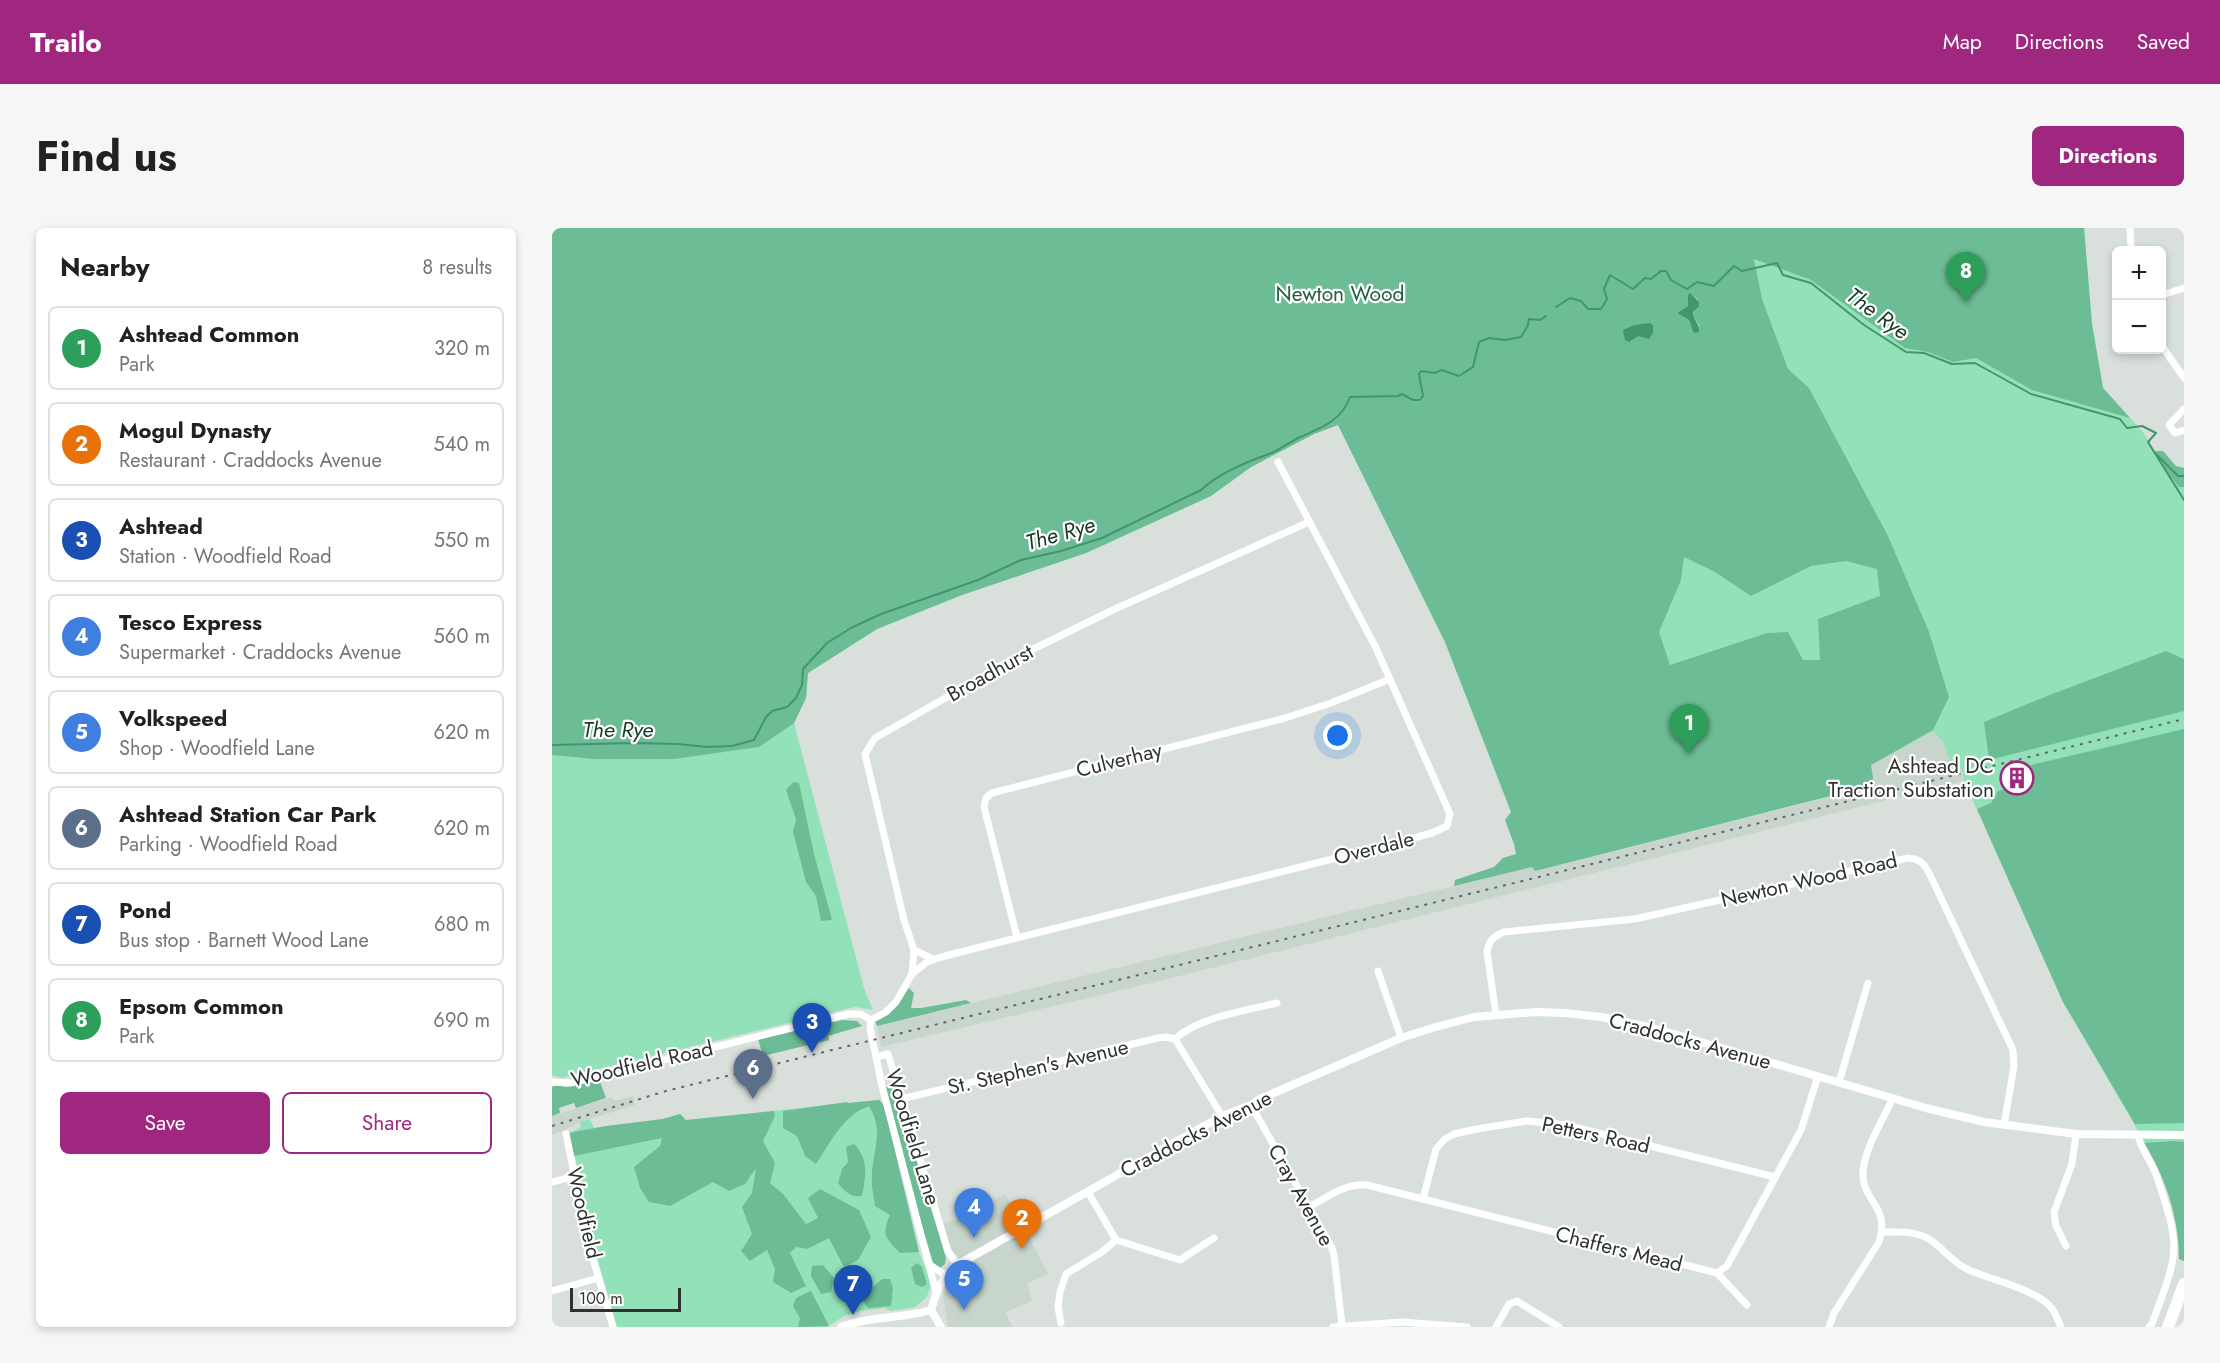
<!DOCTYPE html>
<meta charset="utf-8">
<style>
body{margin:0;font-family:Jost,sans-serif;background:#f6f6f6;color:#202124}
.controls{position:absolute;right:18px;top:18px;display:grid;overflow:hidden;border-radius:9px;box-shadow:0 3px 9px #0003}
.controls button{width:54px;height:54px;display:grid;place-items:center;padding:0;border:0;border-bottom:2px solid #e0e0e0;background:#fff;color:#202124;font:30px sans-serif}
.scale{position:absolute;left:18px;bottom:15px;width:111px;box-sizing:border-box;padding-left:6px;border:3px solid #303231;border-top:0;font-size:16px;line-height:21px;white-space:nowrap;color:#303231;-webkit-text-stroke:4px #fff;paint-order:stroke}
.you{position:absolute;left:786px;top:508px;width:21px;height:21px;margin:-15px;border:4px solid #fff;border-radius:50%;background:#1a73e8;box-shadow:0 0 0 9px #1a73e833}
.badge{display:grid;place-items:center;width:39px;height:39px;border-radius:50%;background:#a0277f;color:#fff;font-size:20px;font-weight:700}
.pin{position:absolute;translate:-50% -50px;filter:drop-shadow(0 2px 3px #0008)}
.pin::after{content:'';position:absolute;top:32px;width:21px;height:18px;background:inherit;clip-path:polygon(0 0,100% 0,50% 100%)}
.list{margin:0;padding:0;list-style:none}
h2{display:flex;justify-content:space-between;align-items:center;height:78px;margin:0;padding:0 24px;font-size:26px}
h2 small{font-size:20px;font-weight:400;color:#757577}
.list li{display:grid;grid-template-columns:39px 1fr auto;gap:18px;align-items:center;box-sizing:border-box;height:84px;margin:0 12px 12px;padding:0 12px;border:2px solid #e0e0e0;border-radius:9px}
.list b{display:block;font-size:22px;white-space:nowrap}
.list p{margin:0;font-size:20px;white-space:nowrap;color:#757577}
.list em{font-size:20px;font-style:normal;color:#757577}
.actions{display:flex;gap:12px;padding:18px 24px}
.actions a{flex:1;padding:14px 0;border:2px solid #a0277f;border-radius:9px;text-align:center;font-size:21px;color:#a0277f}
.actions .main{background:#a0277f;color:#fff}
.map{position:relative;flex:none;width:1632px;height:1099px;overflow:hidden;border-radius:9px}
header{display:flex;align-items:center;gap:36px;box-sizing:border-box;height:84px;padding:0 30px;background:#a0277f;color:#fff}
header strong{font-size:28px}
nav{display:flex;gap:33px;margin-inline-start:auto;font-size:21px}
.intro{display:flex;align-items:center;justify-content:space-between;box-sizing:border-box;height:144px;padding:0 36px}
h1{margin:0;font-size:42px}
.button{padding:15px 27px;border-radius:9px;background:#a0277f;color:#fff;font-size:21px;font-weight:700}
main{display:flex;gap:36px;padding:0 36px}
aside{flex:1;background:#fff;border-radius:9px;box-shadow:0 3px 9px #0003}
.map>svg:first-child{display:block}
.built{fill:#c7d5cd}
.green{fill:#93e1b9}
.forest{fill:#6cbd95;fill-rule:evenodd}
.water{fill:#43956e}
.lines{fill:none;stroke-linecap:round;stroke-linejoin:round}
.stream{stroke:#43956e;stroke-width:2}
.minor{stroke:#fff;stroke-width:7}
.tertiary{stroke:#fff;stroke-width:8}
.trunk{stroke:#fff;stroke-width:12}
.rail{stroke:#646766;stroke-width:2;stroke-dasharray:3 6;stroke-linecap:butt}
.labels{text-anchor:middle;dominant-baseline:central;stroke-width:4.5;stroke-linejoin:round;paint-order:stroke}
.park-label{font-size:21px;fill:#225f44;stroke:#fff}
.street-label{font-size:21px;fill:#303231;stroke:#fff}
.poi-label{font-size:21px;fill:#303231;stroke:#fff;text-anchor:end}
.water-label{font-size:22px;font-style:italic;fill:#163a29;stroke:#fff}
</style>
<header>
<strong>Trailo</strong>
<nav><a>Map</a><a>Directions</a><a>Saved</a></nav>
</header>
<div class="intro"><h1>Find us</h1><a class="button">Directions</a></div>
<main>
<aside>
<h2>Nearby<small>8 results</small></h2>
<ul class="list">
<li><span class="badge" style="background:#2e9e5b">1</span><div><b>Ashtead Common</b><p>Park</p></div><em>320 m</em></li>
<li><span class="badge" style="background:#e8710a">2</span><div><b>Mogul Dynasty</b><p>Restaurant · Craddocks Avenue</p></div><em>540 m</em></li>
<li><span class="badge" style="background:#1a4fb4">3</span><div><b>Ashtead</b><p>Station · Woodfield Road</p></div><em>550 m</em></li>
<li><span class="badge" style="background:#3f7fe0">4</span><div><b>Tesco Express</b><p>Supermarket · Craddocks Avenue</p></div><em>560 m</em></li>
<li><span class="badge" style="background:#3f7fe0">5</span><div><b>Volkspeed</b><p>Shop · Woodfield Lane</p></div><em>620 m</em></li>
<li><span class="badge" style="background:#5c6f8a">6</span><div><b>Ashtead Station Car Park</b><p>Parking · Woodfield Road</p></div><em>620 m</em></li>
<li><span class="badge" style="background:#1a4fb4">7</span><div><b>Pond</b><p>Bus stop · Barnett Wood Lane</p></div><em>680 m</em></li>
<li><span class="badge" style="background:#2e9e5b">8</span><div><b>Epsom Common</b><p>Park</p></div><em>690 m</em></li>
</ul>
<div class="actions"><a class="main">Save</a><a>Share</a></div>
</aside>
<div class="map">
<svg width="1632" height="1099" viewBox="0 0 1632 1099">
<rect width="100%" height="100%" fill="#d9e0dc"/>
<!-- built -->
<g class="built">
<polygon points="1381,502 1391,514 1400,539 1409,538 1412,553 595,756 329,819 325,798 980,639 983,643 1321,558 1318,537"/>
<polygon points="81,868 83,877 25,895 24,897 0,907 0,888 60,869 62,873"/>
<polygon points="453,966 468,995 461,1002 409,1031 398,1021 390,996 409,990"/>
<polygon points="477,1001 476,1007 496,1046 475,1055 480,1073 454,1084 460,1099 396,1099 391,1068 398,1050 404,1043"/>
</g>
<!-- green -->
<g class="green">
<polygon points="0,0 1532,0 1540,96 1551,160 1591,204 1614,243 1627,258 1632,259 1632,1033 1627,1031 1627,1009 1617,967 1604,934 1511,774 1412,553 1409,538 1400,539 1391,514 1381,503 1319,537 1322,557 983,643 893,414 786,197 762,206 699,239 659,268 534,325 410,367 325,401 256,445 254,470 242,495 312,760 321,782 303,779 9,850 0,847"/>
<polygon points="327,872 332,877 367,1024 377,1048 379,1059 374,1070 363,1079 339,1083 333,1080 308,1083 292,1088 275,1099 65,1099 38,1005 31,962 17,905 29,899 27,894 38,891 42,900 111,891 128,886 134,892"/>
</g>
<!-- forest -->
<g class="forest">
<path d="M0 0H1532L1540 96 1551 160 1578 190 1480 162 1424 130 1401 134 1376 124 1353 120 1259 52 1202 31 1210 71 1236 141 1257 160 1336 308 1377 404 1397 469 1381 502 1319 537 1322 557 983 643 980 639 902 658 903 652 942 639 951 630 964 626 962 616 953 592 959 584 893 414 786 197 762 206 699 239 659 268 534 325 410 367 325 401 256 445 254 470 242 495 207 519 122 531H42L0 527ZM1138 66 1146 71 1141 87 1148 99 1139 97 1136 90 1125 85 1136 78V67ZM1132 329 1163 344 1199 368 1259 338 1294 333 1325 341 1328 368 1266 391 1268 432H1251L1236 404 1215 405 1118 437 1107 404 1129 352Z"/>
<polygon points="1603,223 1611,223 1624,238 1632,240 1632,259 1627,259 1614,243"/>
<polygon points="1614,423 1632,431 1632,483 1437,532 1432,494 1495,468"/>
<polygon points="1632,501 1632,895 1583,896 1511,774 1425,581 1439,575 1446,563 1479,555 1475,538"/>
<polygon points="241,554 247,555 262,626 280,692 269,693 264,668 254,654 241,604 244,591 234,562"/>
<path d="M357 760 362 765 359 780H369L414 772 419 775 325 798 323 793C340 787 348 773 357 760Z"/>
<polygon points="290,792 305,793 310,798 276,808 277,812 211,828 206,811"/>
<polygon points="47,851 54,870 24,880 22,875 7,880 8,885 0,888 0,859 5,857 14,859"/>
<polygon points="337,856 342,857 394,1030 393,1036 388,1040 382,1037 362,973 334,859"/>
<path d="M327 872 332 877 367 1024 348 1025C334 1011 329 1006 338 987L323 978C322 968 319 958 320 949 320 922 333 904 317 878 291 887 279 914 264 936L253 928 245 908 231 900V883L295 874 296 875Z"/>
<polygon points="222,883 223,888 211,913 223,935 218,955 231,966 254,996 266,990 256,970 268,961 307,982 319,1009 306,1032 292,1039 277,1010 255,1021 244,1019 238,1025 254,1058 239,1065 221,1054 223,1041 215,1022 198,1033 189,1023 200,1006 190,979 200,965 204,940 193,956 177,963 161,954 118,978 97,974 88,960 82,939 108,918 110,910 22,928 17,905 54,898 111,891 128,886 134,892"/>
<path d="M1621 913 1632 914V1033L1627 1031C1627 990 1614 950 1592 915Z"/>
<path d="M302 916C317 931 314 949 310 968 299 970 292 963 286 955L290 941 296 934 294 919Z"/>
<polygon points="365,1035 370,1039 375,1056 370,1059 363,1056 359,1040"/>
<polygon points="271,1037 282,1050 279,1064 269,1066 259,1048 260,1038"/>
<polygon points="330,1051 338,1051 341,1060 339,1078 316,1080 312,1074 310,1064 321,1059"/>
<polygon points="259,1063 277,1098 246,1099 248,1090 241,1078 244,1070"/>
</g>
<!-- water -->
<g class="water">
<path d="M1138 65 1147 74V78L1141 84C1141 92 1148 96 1147 104L1142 105C1135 88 1141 94 1125 85L1136 78V67Z"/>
<polygon points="1098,95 1101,97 1101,105 1097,111 1086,108 1077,114 1073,112 1071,102 1082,97"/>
</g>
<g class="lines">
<!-- stream -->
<g class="stream">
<polyline points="1004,79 1018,70 1029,73 1036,81 1049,81 1055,71 1052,61 1058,47 1081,61 1093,50 1099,51 1109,43 1114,43 1119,52 1135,61 1145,54 1162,58 1182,38 1190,43 1225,35 1231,47 1259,55 1312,97 1354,124 1372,125 1400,136 1423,135 1479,166 1568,191 1575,200 1590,198 1604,205 1596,214 1632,272"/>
<polyline points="1604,226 1626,248 1632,248"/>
<path d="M0 517 81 515 126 516 155 519 180 518 202 512 214 489 220 483 235 479 244 470 250 457 251 441 275 415 299 400 329 386 426 352 469 332 509 323 550 310 649 262C667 245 694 234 717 226 728 222 736 215 746 210 768 200 789 194 798 169L846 168 850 166 861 172H868L871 168 867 146 869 143 882 145 890 142 907 148 921 139 927 114 937 110 953 112 969 109 976 97 977 91 988 92 994 88"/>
</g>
<!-- minor -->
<g class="minor">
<polyline points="1578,0 1579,22"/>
<polyline points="1610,67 1632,60"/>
<polyline points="1610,118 1632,150"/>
<polyline points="1632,181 1617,197 1623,205 1632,202"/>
<polyline points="465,709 432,579 434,570 440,565 733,490 779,475 838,451"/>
<polyline points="362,722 381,731"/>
<polyline points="826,743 849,810"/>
<polyline points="360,746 375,734 389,729 828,619 880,605 895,598 898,586 824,420 726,234"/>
<path d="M944 787 935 724C937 712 941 709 952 704L1083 691 1356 630C1370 631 1373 637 1379 649L1461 822 1462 838 1452 897"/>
<polyline points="319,792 334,784 344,774 360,746 362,722 352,692 313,526 323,510 469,427 563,381 757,294"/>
<polyline points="319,792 318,800 330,858 384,1064"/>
<polyline points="623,811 670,888"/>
<polyline points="324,829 336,826 396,1023 405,1037"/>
<polyline points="0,854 19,855 296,786 309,786 319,792"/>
<polyline points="1287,854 1316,755"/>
<path d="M349 871 606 810 614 809 623 811C646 789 694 783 725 775"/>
<polyline points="699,877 780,1020 782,1027 790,1097"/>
<polyline points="14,906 37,1017 61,1099"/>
<path d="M1586 907C1589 922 1600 934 1605 949 1613 974 1625 1004 1621 1030 1618 1052 1607 1075 1600 1096L1597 1099"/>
<polyline points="0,954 23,948"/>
<polyline points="536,964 564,1012 628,1032 662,1010"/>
<polyline points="871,971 884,921 893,911 902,906 925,901 975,893 1014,897 1223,949"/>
<path d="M757 979C776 969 793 955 815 957L1165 1045 1175 1038 1249 902 1266 848"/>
<path d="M1330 1004C1344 1004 1358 1003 1371 1008 1388 1015 1398 1033 1415 1041 1437 1052 1487 1061 1501 1082 1504 1087 1507 1094 1509 1099"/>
<polyline points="1514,1018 1504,998 1502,984 1520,936 1524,906"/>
<polyline points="378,1037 393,1047"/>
<polyline points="1165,1045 1195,1077"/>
<polyline points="0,1063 47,1050"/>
<polyline points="509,1095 506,1079 508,1064 514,1046 550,1024 564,1012"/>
<polyline points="781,1099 850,1094 915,1099"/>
<polyline points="944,1099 957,1076 965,1073 1007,1099"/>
<path d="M1277 1099 1282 1085 1327 1014C1339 978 1309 973 1311 944 1312 922 1331 891 1341 870"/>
</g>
<!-- tertiary -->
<g class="tertiary">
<path d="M379 1082C385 1063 389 1049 405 1037L670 888 699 877 708 871 849 810 880 800 922 789 984 784 1013 785 1049 789 1101 800 1374 880 1432 894 1524 906 1632 907"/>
<polyline points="379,1082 389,1099"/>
<path d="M289 1099C318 1088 349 1091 379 1082"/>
</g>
<!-- trunk -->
<polyline class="trunk" points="1616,1099 1632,1056"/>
<!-- rail -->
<polyline class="rail" points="0,898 114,863 280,822 1632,491"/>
</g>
<!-- icons -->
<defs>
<g id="building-ring" transform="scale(1.725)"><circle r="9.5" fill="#fff" stroke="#a0277f" stroke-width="1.5"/><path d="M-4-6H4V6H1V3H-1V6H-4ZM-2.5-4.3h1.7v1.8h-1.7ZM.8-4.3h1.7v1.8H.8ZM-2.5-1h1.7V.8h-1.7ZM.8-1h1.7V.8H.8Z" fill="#a0277f"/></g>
</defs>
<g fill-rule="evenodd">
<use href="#building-ring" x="1465" y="550"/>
</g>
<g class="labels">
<!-- park labels -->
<g class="park-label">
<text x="788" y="66">Newton Wood</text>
</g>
<!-- street labels -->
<g class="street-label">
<text transform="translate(438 445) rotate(-29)">Broadhurst</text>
<text transform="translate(567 532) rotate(-14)">Culverhay</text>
<text transform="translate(822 620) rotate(-14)">Overdale</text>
<text transform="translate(1257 652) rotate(-13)">Newton Wood Road</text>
<text transform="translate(1138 813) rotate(15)">Craddocks Avenue</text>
<text transform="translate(90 836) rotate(-13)">Woodfield Road</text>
<text transform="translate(486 839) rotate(-13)">St. Stephen's Avenue</text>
<text transform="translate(644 906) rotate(-27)">Craddocks Avenue</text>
<text transform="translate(1044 907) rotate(12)">Petters Road</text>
<text transform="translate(361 909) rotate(73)">Woodfield Lane</text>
<text transform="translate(749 967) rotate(61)">Cray Avenue</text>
<text transform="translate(32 985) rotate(77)">Woodfield</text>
<text transform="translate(1067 1021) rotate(14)">Chaffers Mead</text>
</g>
<!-- poi labels -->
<g class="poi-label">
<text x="1442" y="538">Ashtead DC<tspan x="1442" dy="24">Traction Substation</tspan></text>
</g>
<!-- water labels -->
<g class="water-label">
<text transform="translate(1326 85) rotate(36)">The Rye</text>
<text transform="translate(508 305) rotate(-16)">The Rye</text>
<text x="66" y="501">The Rye</text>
</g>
</g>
</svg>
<div class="controls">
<button>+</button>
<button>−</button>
</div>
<div class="scale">100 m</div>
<div class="you"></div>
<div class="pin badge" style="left:1137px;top:526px;background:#2e9e5b">1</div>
<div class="pin badge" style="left:470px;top:1021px;background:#e8710a">2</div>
<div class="pin badge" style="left:260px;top:825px;background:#1a4fb4">3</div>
<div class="pin badge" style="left:422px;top:1010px;background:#3f7fe0">4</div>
<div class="pin badge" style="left:412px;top:1082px;background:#3f7fe0">5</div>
<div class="pin badge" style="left:201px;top:871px;background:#5c6f8a">6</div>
<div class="pin badge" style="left:301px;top:1087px;background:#1a4fb4">7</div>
<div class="pin badge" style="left:1414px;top:74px;background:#2e9e5b">8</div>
</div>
</main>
